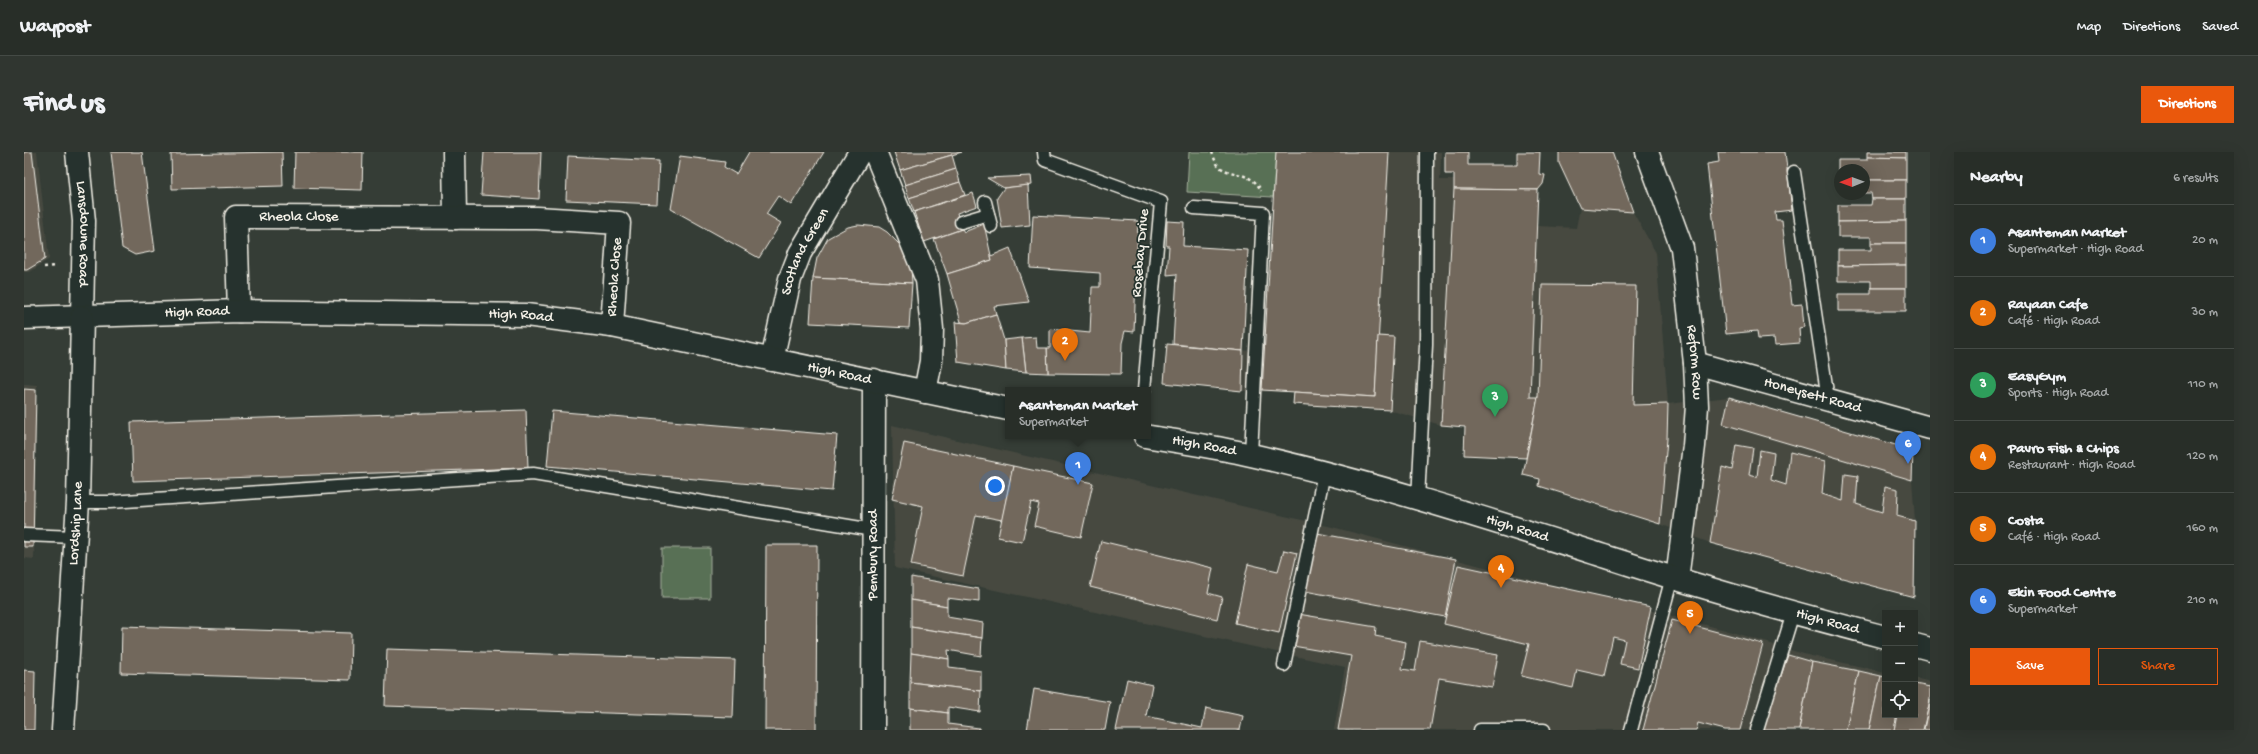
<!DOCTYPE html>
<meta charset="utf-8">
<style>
body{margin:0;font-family:"Gochi Hand",sans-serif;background:#303630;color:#f1f3f6}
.controls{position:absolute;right:12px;bottom:12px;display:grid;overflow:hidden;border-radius:0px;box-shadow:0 4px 16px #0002}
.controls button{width:36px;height:36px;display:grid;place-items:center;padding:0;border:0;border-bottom:1px solid #444a45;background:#282e28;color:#f1f3f6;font:20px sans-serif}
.compass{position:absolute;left:1810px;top:12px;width:36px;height:36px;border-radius:50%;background:#282e28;box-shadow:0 4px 16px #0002;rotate:269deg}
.you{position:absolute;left:971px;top:334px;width:14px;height:14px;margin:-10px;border:3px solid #fff;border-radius:50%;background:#1a73e8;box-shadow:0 0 0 6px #1a73e833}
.badge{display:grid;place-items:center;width:26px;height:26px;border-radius:50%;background:#ea580c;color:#fff;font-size:13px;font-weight:700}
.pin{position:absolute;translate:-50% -33px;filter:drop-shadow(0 1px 2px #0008)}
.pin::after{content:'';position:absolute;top:21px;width:14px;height:12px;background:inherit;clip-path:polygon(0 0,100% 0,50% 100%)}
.popup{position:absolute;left:981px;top:235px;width:146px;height:52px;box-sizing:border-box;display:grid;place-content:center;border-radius:0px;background:#282e28;filter:drop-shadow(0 1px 3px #0005);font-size:13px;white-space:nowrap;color:#a5a8a8}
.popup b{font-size:15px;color:#f1f3f6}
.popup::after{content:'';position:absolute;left:50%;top:100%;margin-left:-8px;border:8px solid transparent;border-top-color:#282e28}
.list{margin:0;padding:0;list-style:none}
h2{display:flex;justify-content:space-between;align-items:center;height:52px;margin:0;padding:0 16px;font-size:17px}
h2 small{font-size:13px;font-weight:400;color:#a5a8a8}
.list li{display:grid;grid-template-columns:26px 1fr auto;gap:12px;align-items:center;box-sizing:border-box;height:72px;padding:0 16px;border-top:1px solid #444a45}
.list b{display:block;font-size:15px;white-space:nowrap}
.list p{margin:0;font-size:13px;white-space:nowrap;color:#a5a8a8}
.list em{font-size:13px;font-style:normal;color:#a5a8a8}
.actions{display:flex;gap:8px;padding:12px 16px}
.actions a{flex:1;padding:9px 0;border:1px solid #ea580c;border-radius:0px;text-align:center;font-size:14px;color:#ea580c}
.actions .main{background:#ea580c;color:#fff}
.icon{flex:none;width:22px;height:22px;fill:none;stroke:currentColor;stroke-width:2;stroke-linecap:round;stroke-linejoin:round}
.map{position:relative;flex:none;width:1906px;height:578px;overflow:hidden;border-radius:0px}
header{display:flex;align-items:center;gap:24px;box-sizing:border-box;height:56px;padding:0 20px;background:#282e28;border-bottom:1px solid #444a45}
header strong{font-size:19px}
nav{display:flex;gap:22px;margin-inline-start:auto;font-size:14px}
.intro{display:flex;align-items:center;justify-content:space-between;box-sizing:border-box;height:96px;padding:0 24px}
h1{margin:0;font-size:28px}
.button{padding:10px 18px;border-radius:0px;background:#ea580c;color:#fff;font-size:14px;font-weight:700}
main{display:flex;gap:24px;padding:0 24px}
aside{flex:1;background:#282e28;border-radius:0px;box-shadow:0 4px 16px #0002}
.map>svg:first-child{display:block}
.built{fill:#474a41}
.green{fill:#586f54;stroke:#a6b09e}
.building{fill:#72675c;stroke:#f4f1e8}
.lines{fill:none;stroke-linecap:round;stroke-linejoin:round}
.lane-casing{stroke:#f4f1e8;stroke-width:15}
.street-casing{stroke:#f4f1e8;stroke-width:25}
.secondary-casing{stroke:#f4f1e8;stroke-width:25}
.primary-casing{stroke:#f4f1e8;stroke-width:25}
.path{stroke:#f4f1e8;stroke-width:2.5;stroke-dasharray:3 3;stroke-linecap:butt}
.lane{stroke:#26332d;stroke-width:12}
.street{stroke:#26332d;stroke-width:22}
.secondary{stroke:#26332d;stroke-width:22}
.primary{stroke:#26332d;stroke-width:22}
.labels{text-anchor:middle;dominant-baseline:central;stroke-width:3.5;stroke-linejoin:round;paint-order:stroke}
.street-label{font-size:15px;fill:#f4f1e8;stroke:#26332d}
</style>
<header>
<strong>Waypost</strong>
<nav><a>Map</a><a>Directions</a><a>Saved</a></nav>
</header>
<div class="intro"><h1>Find us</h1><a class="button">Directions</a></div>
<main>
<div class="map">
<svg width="1906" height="578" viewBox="0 0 1906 578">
<rect width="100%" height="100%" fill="#353d36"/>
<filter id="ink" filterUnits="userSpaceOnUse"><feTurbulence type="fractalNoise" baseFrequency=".025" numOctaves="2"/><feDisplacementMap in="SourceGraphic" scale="8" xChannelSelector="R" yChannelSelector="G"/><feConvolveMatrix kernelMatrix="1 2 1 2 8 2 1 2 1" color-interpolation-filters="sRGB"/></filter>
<g filter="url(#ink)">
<!-- built -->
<g class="built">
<polygon points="0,0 13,0 25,107 6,120 0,120"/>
<polygon points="1252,0 1417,0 1416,28 1430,28 1513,74 1552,76 1556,56 1609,60 1632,101 1644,252 1705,245 1889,298 1888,328 1891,369 1890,445 1686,391 1636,372 1515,334 1516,327 1499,323 1502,306 1440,303 1441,275 1417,273 1365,258 1269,253 1270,240 1218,239 1140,231 1143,192 1240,200"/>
<polygon points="0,232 13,233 10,407 0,406"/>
<polygon points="868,273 1308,375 1701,478 1783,503 1861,520 1861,563 1891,563 1891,526 1906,530 1906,578 1310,578 1321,515 871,416"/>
</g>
<!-- green -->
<g class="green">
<polygon points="1165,0 1252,0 1249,45 1163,40"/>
<rect x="638" y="396" width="48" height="50"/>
</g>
<!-- building -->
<g class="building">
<polygon points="0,0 8,0 21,107 3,118 0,118"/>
<polygon points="87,0 118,0 131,99 111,103 98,96"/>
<polygon points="258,0 259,34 148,37 147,2"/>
<polygon points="271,0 339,0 338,38 270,36"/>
<polygon points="460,0 517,0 515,47 457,43"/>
<polygon points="725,0 800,0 767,53 754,44 742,62 757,71 735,106 647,57 656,4 701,10 700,15 712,22"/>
<polygon points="870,0 938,0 876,18"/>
<polygon points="1252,0 1365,0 1351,245 1238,238"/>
<polygon points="1421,0 1444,0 1444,13 1493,13 1493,0 1516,0 1515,22 1521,23 1519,32 1514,38 1430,37 1430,22 1421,22"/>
<polygon points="1535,0 1588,0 1609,60 1556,56 1535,11"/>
<polygon points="1694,0 1761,0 1768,58 1751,60 1752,68 1758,68 1768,153 1778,152 1780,175 1775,176 1776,191 1751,193 1750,186 1734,187 1733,179 1702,182 1683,12 1695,10"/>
<polygon points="1843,0 1882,0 1882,6 1843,5"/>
<polygon points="928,3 932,17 881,33 876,18"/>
<polygon points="544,4 635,9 633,52 542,48"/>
<polygon points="1843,5 1882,6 1882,28 1840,28 1840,18 1816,18 1816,28 1814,28 1814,8 1843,8"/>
<polygon points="932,17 936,30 885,46 881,33"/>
<polygon points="1007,24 1008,33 980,36 963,26"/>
<polygon points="1840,28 1882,28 1882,47 1848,47 1847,41 1840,41"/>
<polygon points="936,30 941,43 890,60 885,46"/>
<polygon points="1004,33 1006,73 978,76 973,46 980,36"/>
<polygon points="1430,37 1514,38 1506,245 1514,245 1502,306 1440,303 1441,275 1417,273"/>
<polygon points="949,41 953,54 933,61 938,77 900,90 890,60"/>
<polygon points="1848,47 1882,47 1882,69 1814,70 1814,53 1847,53"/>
<polygon points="1009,63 1114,69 1110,180 1101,179 1098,191 1097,222 1024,221 1023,196 1026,196 1026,177 1066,181 1068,135 1076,135 1076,121 1006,116"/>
<polygon points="1143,69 1160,70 1159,94 1224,98 1219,199 1149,192 1153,122 1143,123 1145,94 1142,94"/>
<polygon points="1882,69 1882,91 1847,91 1847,85 1814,85 1814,70"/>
<polygon points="960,72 968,108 923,122 910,87 938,77 940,80"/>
<polygon points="834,73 855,75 863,80 880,97 887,113 888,131 789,126 793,106 804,86 824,75"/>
<polygon points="1847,91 1882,91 1882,113 1814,114 1814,98 1847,98"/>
<polygon points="986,96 1005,150 970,154 972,162 942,171 937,170 923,122 968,108 967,104"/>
<polygon points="1882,113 1882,136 1847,136 1847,129 1814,129 1814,114"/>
<polygon points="789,126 888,131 885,176 786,171"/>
<polygon points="1518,133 1612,134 1609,253 1644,252 1643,287 1636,372 1515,334 1516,327 1499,323 1514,245"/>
<polygon points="1847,136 1882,136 1882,159 1814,159 1814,142 1847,142"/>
<polygon points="972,162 980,188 982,218 934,210 931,170 942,171"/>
<polygon points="1354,184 1370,185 1366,258 1269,252 1270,240 1351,245"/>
<polygon points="1012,185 1013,196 1023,196 1024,221 1002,220 998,186"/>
<polygon points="998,186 1002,220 982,218 980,188"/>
<polygon points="1143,192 1219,199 1218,239 1140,231"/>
<polygon points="0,237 12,238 9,395 0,395"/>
<polygon points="1705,245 1889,298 1888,328 1699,272"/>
<polygon points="502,258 504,316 109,329 107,270"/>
<polygon points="528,259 813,283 808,339 523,314"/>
<polygon points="880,291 989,314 978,368 952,363 939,424 887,413 899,354 868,347"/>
<polygon points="1712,293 1729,296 1725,323 1733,325 1736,298 1750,301 1747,328 1762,333 1766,300 1801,309 1798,342 1819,349 1821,322 1834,324 1832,352 1858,360 1861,334 1874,337 1873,364 1891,369 1890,445 1686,391 1698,315 1708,318"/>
<polygon points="989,314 1069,331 1057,385 1010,374 1015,352 1007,350 998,390 974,385"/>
<polygon points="1293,381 1432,407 1421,465 1281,439"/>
<polygon points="1077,389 1189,416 1184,441 1198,445 1193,467 1066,435"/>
<polygon points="742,393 793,393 792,578 741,578"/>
<polygon points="1260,398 1273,401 1255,481 1211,471 1224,412 1254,419"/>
<polygon points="1434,413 1627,455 1614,516 1596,512 1601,488 1589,485 1580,524 1553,518 1549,536 1497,524 1505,492 1420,472"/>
<polygon points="887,425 955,437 955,450 923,446 923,454 887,448"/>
<polygon points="887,448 923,454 923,465 959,471 958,486 887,475"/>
<polygon points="1274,462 1352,475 1351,484 1382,490 1378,517 1391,519 1396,489 1474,503 1468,535 1415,526 1406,578 1314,578 1327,504 1269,494"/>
<polygon points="1648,468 1739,492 1716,578 1701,578 1674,571 1672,578 1619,578"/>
<polygon points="98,474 327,481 326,528 97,521"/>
<polygon points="887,475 958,486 957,504 924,498 925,507 887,501"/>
<polygon points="363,497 711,508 709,565 361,554"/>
<polygon points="887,501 925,507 925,515 957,519 957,539 886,530"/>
<polygon points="1764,503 1788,510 1775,578 1739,578"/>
<polygon points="1788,510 1835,519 1822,578 1775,578"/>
<polygon points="0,518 11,519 10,578 0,578"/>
<polygon points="1835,519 1857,524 1845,578 1822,578"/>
<polygon points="1857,524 1861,525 1861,563 1873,563 1870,578 1845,578"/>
<polygon points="1103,527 1128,533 1122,564 1178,576 1182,556 1219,564 1216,578 1092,578"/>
<polygon points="886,530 957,539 956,560 924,555 924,561 886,556"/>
<polygon points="1891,532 1906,535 1906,548 1899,578 1870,578 1873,563 1891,563"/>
<polygon points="1010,537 1086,550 1081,578 1003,578"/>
<polygon points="1906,548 1906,578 1902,578 1900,577"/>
<polygon points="886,556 924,561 924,572 955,576 955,578 886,578"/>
</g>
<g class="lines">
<!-- lane casing -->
<g class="lane-casing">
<g id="lane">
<polyline points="1020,0 1021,8 1137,50 1120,238"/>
<polyline points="1770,20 1804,247"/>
<polyline points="961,50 967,74"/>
<polyline points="1170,56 1239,61 1227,302"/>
<polyline points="937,70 964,62"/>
<polyline points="1394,347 1402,193 1403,0"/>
<polyline points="54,350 86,350 509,322 849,378"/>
<polyline points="0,383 52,385"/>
<polyline points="1260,513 1300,321"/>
<polyline points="1456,578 1520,578"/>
<polyline points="1607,578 1648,425"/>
<polyline points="1733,578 1769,461"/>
</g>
</g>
<!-- street casing -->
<g class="street-casing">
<g id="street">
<polyline points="430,0 431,66"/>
<polyline points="851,0 903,128 908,177 907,209 901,240"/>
<path id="s1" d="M1623 0 1658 96 1671 211 1673 254 1670 294 1653 427"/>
<path id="s2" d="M215 159 212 65 513 66 595 71 588 174"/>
<path id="s3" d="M748 208 766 127 776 101 836 0"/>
<path id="s4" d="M1671 211 1906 276"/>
<path id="s5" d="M849 578 850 228"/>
</g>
</g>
<!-- secondary casing -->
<g class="secondary-casing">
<g id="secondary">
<path id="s6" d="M53 0 60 69 58 165"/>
</g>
</g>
<!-- primary casing -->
<g class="primary-casing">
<g id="primary">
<path id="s7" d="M0 166 215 159 502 163 588 174 984 257"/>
<path id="s8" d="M1121 284C1156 290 1192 295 1227 303 1348 330 1466 368 1583 405 1675 435 1768 461 1861 485"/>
<polyline points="1891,493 1906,497"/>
<path id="s9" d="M39 578 54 350 58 165"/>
</g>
</g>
<!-- path -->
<g class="path">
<path d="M1188 0C1190 6 1192 12 1197 16 1209 24 1229 20 1237 39"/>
<polyline points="20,115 32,114"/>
</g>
<!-- lane -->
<use href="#lane" class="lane"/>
<!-- street -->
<use href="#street" class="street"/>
<!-- secondary -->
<use href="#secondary" class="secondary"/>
<!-- primary -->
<use href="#primary" class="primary"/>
</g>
</g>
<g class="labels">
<!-- street labels -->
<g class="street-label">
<text stroke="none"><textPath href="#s2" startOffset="157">Rheola Close</textPath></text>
<text stroke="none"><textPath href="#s6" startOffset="82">Lansdowne Road</textPath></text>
<text stroke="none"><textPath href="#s3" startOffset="114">Scotland Green</textPath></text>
<text transform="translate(1117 101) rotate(-85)">Rosebay Drive</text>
<text transform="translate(591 125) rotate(-86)">Rheola Close</text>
<text stroke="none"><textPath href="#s7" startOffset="173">High Road</textPath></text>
<text stroke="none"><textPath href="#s7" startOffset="497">High Road</textPath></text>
<text stroke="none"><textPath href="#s1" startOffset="217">Reform Row</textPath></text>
<text stroke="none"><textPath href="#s7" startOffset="821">High Road</textPath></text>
<text stroke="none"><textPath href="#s4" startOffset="122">Honeysett Road</textPath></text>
<text stroke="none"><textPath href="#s8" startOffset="60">High Road</textPath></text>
<text stroke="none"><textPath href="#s9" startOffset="207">Lordship Lane</textPath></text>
<text stroke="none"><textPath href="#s8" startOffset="384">High Road</textPath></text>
<text stroke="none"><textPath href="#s5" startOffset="175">Pembury Road</textPath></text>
<text stroke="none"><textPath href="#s8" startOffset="708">High Road</textPath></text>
</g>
</g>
</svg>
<div class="controls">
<button>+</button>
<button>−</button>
<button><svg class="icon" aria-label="locate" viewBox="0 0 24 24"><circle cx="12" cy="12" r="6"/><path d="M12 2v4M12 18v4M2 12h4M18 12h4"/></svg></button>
</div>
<svg class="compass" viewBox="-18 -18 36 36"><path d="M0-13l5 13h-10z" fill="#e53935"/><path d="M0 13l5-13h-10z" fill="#a5a8a8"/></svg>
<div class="you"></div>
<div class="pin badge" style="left:1054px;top:333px;background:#3f7fe0">1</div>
<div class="popup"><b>Asanteman Market</b>Supermarket</div>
<div class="pin badge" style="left:1041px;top:209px;background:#e8710a">2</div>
<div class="pin badge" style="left:1471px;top:265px;background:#2e9e5b">3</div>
<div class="pin badge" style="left:1477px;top:436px;background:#e8710a">4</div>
<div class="pin badge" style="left:1666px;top:482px;background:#e8710a">5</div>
<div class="pin badge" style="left:1884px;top:312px;background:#3f7fe0">6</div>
</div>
<aside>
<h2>Nearby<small>6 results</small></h2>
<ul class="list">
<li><span class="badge" style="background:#3f7fe0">1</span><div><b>Asanteman Market</b><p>Supermarket · High Road</p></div><em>20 m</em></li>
<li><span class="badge" style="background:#e8710a">2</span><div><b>Rayaan Cafe</b><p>Café · High Road</p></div><em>30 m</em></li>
<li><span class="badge" style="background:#2e9e5b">3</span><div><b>EasyGym</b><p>Sports · High Road</p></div><em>110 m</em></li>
<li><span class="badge" style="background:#e8710a">4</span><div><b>Pavro Fish &amp; Chips</b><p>Restaurant · High Road</p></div><em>120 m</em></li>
<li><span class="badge" style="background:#e8710a">5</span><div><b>Costa</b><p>Café · High Road</p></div><em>160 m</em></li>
<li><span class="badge" style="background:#3f7fe0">6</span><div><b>Ekin Food Centre</b><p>Supermarket</p></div><em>210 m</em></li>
</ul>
<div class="actions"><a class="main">Save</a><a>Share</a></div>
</aside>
</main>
